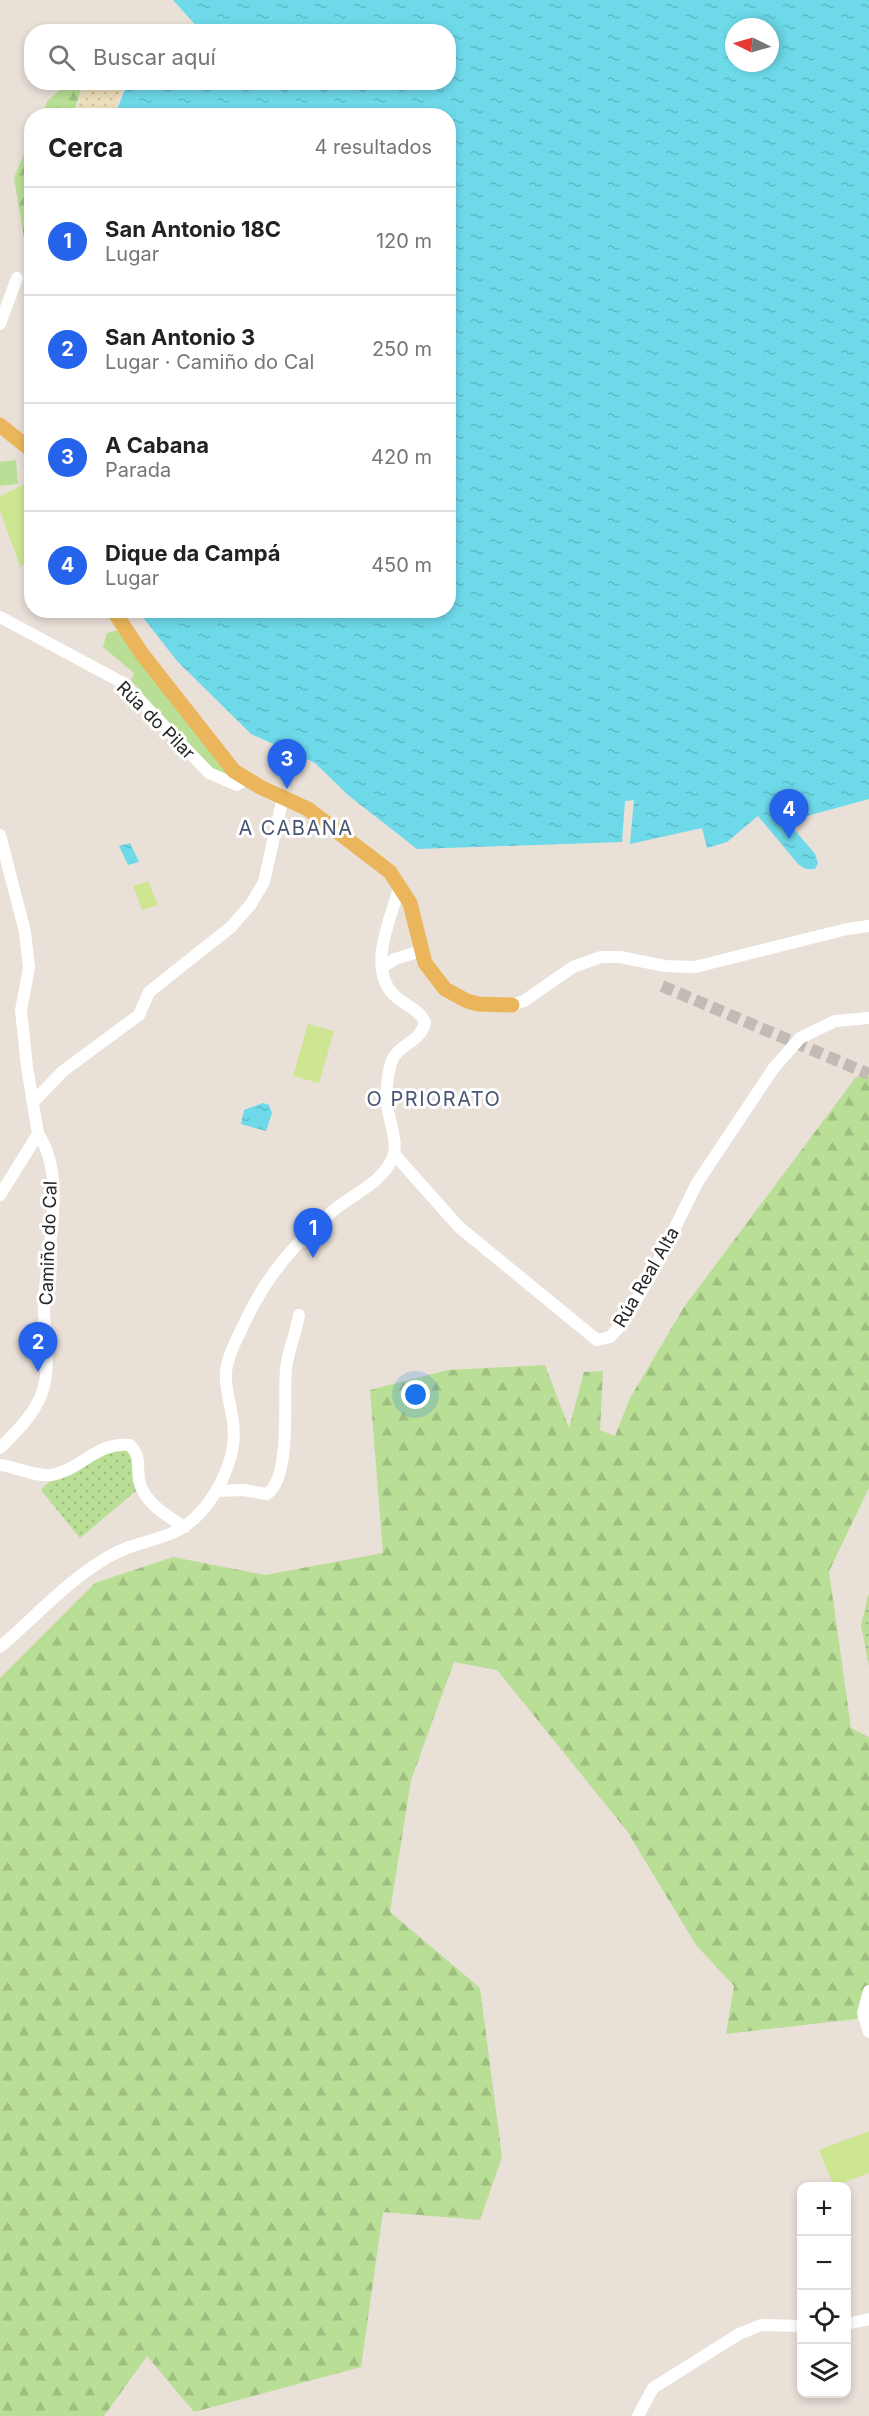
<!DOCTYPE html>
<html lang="es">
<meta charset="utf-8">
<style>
body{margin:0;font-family:Inter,sans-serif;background:#f2f2f2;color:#222}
.controls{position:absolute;right:18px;bottom:18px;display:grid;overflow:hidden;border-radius:12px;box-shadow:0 3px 9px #0003}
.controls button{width:54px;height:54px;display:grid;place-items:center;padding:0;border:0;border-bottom:2px solid #e0e0e0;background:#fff;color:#222;font:30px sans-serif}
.compass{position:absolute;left:725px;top:18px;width:54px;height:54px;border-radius:50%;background:#fff;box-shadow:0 3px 9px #0003;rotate:275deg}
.you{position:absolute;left:416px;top:1395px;width:21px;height:21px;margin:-15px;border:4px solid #fff;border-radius:50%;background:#1a73e8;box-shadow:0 0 0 9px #1a73e833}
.badge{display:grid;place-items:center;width:39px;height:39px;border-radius:50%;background:#2563eb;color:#fff;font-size:20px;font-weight:700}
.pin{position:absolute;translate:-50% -50px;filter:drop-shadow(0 2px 3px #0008)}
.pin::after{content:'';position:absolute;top:32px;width:21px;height:18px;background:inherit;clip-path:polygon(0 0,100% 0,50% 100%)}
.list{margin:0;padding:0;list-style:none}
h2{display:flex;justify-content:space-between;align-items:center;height:78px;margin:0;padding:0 24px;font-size:26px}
h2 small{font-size:20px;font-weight:400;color:#767676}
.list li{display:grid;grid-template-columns:39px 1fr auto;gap:18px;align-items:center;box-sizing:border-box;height:108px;padding:0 24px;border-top:2px solid #e0e0e0}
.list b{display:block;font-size:22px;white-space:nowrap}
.list p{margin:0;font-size:20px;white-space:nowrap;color:#767676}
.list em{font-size:20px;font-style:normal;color:#767676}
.icon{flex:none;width:33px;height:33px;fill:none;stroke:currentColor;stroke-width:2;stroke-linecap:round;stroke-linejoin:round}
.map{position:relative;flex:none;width:869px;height:2416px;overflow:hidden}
.search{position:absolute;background:#fff;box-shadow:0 3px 9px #0003;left:24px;top:24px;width:432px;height:66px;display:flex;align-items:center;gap:15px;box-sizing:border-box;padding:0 21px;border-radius:24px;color:#767676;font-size:22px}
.panel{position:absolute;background:#fff;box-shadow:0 3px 9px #0003;left:24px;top:108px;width:432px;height:510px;border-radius:24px}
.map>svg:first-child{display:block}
.grass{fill:url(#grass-dots)}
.forest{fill:url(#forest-firs)}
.sand{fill:url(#sand-dots)}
.park{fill:#b8df95}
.pitch{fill:#cee691}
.water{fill:url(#water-ripples);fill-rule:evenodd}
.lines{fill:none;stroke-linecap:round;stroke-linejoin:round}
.minor-tunnel{stroke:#c2bbb5;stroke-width:12;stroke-dasharray:12 6;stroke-linecap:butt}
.minor{stroke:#fff;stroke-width:12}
.major{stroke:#ebb65b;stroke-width:15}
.labels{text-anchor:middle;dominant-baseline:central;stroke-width:6;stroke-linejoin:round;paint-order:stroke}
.street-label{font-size:18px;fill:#272727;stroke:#fff}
.neighbourhood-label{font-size:20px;letter-spacing:1.5px;fill:#495775;stroke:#fff}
</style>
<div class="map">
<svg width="869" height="2416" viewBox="0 0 869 2416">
<defs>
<pattern id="grass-dots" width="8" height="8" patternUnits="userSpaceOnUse" patternTransform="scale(1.5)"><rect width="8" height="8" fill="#b8df95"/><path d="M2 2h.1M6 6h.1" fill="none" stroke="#9ebf80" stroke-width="1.8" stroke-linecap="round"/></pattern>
<pattern id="forest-firs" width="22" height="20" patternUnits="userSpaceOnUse" patternTransform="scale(1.5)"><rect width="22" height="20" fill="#b8df95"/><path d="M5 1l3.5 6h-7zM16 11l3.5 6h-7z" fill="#9ebf80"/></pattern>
<pattern id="sand-dots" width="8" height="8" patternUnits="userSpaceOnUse" patternTransform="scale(1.5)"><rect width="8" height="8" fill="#eedfbb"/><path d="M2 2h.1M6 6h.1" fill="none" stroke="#ccbfa1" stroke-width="1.8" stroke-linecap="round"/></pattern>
<pattern id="water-ripples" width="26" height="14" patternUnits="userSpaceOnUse" patternTransform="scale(1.5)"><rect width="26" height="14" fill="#6dd9e9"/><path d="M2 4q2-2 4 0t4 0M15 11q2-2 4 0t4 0" fill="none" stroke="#5ebac8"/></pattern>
</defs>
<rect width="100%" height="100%" fill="#e9e0d8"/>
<!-- grass -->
<g class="grass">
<path d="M125 1449 133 1454 137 1490 80 1538 41 1490C64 1465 93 1457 125 1449Z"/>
<polygon points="869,1593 869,1666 861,1625"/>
</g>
<!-- forest -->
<g class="forest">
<polygon points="69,83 84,83 72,115 41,115 48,100"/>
<polygon points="31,137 32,267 29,268 14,178"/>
<polygon points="869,1076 869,1488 829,1571 851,1728 869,1737 869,2007 856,2019 726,2034 734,1986 696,1945 627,1831 497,1670 454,1662 411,1780 390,1912 480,1988 502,2157 480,2220 383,2212 361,2367 194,2412 147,2356 104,2416 0,2416 0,1678 95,1583 173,1557 265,1575 383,1553 370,1390 448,1370 545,1365 569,1428 584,1372 603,1371 600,1430 615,1436 630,1398 684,1307 856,1077"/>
</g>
<!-- sand -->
<polygon class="sand" points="86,83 124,83 112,115 75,115"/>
<!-- park -->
<g class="park">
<polygon points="16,460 18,484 0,486 0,462"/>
<polygon points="119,630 233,776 220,775 188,745 131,680 134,673 103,647 107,633"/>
</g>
<!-- pitch -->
<g class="pitch">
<polygon points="31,481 31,561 20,566 0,511 0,496"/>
<polygon points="148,881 158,905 142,910 133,886"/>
<polygon points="308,1024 334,1031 319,1083 293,1076"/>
<polygon points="869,2131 869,2173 834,2186 819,2150"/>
</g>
<!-- water -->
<g class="water">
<path d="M173 0H869V799L807 816 783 795 772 803 815 854 818 863 815 869H806L799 865 758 816 727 842 707 848 702 828 630 844 634 800 625 801 622 842 417 849 348 795 315 763 251 734 177 661 138 611 448 610V116L115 115 127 84 448 82V32L201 31ZM734 27H770V63H734Z"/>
<polygon points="130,843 139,862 128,865 119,846"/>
<polygon points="263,1103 269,1105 272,1113 266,1131 241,1124 244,1110"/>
</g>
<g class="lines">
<!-- minor-tunnel -->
<polyline class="minor-tunnel" points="662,986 869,1074"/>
<!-- minor -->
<g class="minor">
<polyline points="0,324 17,278"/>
<polyline points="0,617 123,683 209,773 237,785 246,779"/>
<polyline points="0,835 25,932 29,968 21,1010 27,1067 38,1134 0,1195"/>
<polyline points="383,967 395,959 421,951"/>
<polyline points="512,1005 524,1001 573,967 601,957 620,957 665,966 695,967 847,929 869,926"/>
<polyline points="34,1101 63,1071 139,1015 149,992 231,927 251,904 264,882 283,797"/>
<polyline points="394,1154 459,1227 597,1340 610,1337 622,1324 654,1270 697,1183 773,1069 800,1038 835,1021 869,1018"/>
<path d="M0 1448C16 1432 34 1415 42 1393 52 1364 43 1331 44 1301 46 1253 68 1176 38 1134"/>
<path d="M0 1465C16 1467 36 1477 51 1475 81 1470 97 1441 130 1445 141 1457 137 1465 139 1480 143 1502 168 1517 185 1527"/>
<path d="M216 1491 243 1490 267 1494C292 1477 283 1397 286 1369 288 1351 296 1333 299 1315"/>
<path d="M0 1647C35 1617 68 1580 108 1557 146 1534 177 1546 209 1502 225 1479 237 1450 233 1422 231 1405 225 1390 226 1373 227 1357 236 1341 243 1326 265 1278 293 1244 334 1210 355 1193 382 1183 393 1157 399 1143 388 1118 387 1103 386 1091 388 1074 391 1063 397 1044 422 1042 425 1022 419 1009 404 1005 394 995 366 967 392 916 400 885"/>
<polyline points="869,1991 863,2013 869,2032"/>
<polyline points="846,2324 869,2319"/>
<polyline points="638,2416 653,2388 739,2334 761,2325 802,2326"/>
</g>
<!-- major -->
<g class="major">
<polyline points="0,425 32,451"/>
<polyline points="113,610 142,654 234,771 260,787 308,809 390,872 410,903 425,963 445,989 467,1001 478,1004 512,1005"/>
</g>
</g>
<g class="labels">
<!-- street labels -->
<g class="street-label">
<text transform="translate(156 720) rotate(45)">Rúa do Pilar</text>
<text transform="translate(48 1243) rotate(-88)">Camiño do Cal</text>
<text transform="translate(646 1277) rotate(-60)">Rúa Real Alta</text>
</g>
<!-- neighbourhood labels -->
<g class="neighbourhood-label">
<text x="296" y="828">A CABANA</text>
<text x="434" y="1099">O PRIORATO</text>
</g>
</g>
</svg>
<div class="controls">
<button>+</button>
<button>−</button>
<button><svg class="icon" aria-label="locate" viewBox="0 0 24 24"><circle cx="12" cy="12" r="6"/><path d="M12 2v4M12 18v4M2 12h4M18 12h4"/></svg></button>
<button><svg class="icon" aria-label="layers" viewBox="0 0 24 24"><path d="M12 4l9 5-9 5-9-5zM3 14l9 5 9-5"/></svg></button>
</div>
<svg class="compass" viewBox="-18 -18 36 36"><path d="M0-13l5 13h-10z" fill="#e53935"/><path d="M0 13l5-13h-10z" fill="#767676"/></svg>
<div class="you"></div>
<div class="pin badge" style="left:313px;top:1258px">1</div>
<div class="pin badge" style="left:38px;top:1372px">2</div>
<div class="pin badge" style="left:287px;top:789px">3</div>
<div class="pin badge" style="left:789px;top:839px">4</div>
<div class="search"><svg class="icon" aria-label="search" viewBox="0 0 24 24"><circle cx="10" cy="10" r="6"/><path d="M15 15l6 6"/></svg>Buscar aquí</div>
<section class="panel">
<h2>Cerca<small>4 resultados</small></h2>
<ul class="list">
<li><span class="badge">1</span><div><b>San Antonio 18C</b><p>Lugar</p></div><em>120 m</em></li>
<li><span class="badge">2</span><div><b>San Antonio 3</b><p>Lugar · Camiño do Cal</p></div><em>250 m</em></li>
<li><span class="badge">3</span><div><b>A Cabana</b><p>Parada</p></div><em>420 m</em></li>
<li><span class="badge">4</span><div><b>Dique da Campá</b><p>Lugar</p></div><em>450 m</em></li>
</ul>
</section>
</div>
